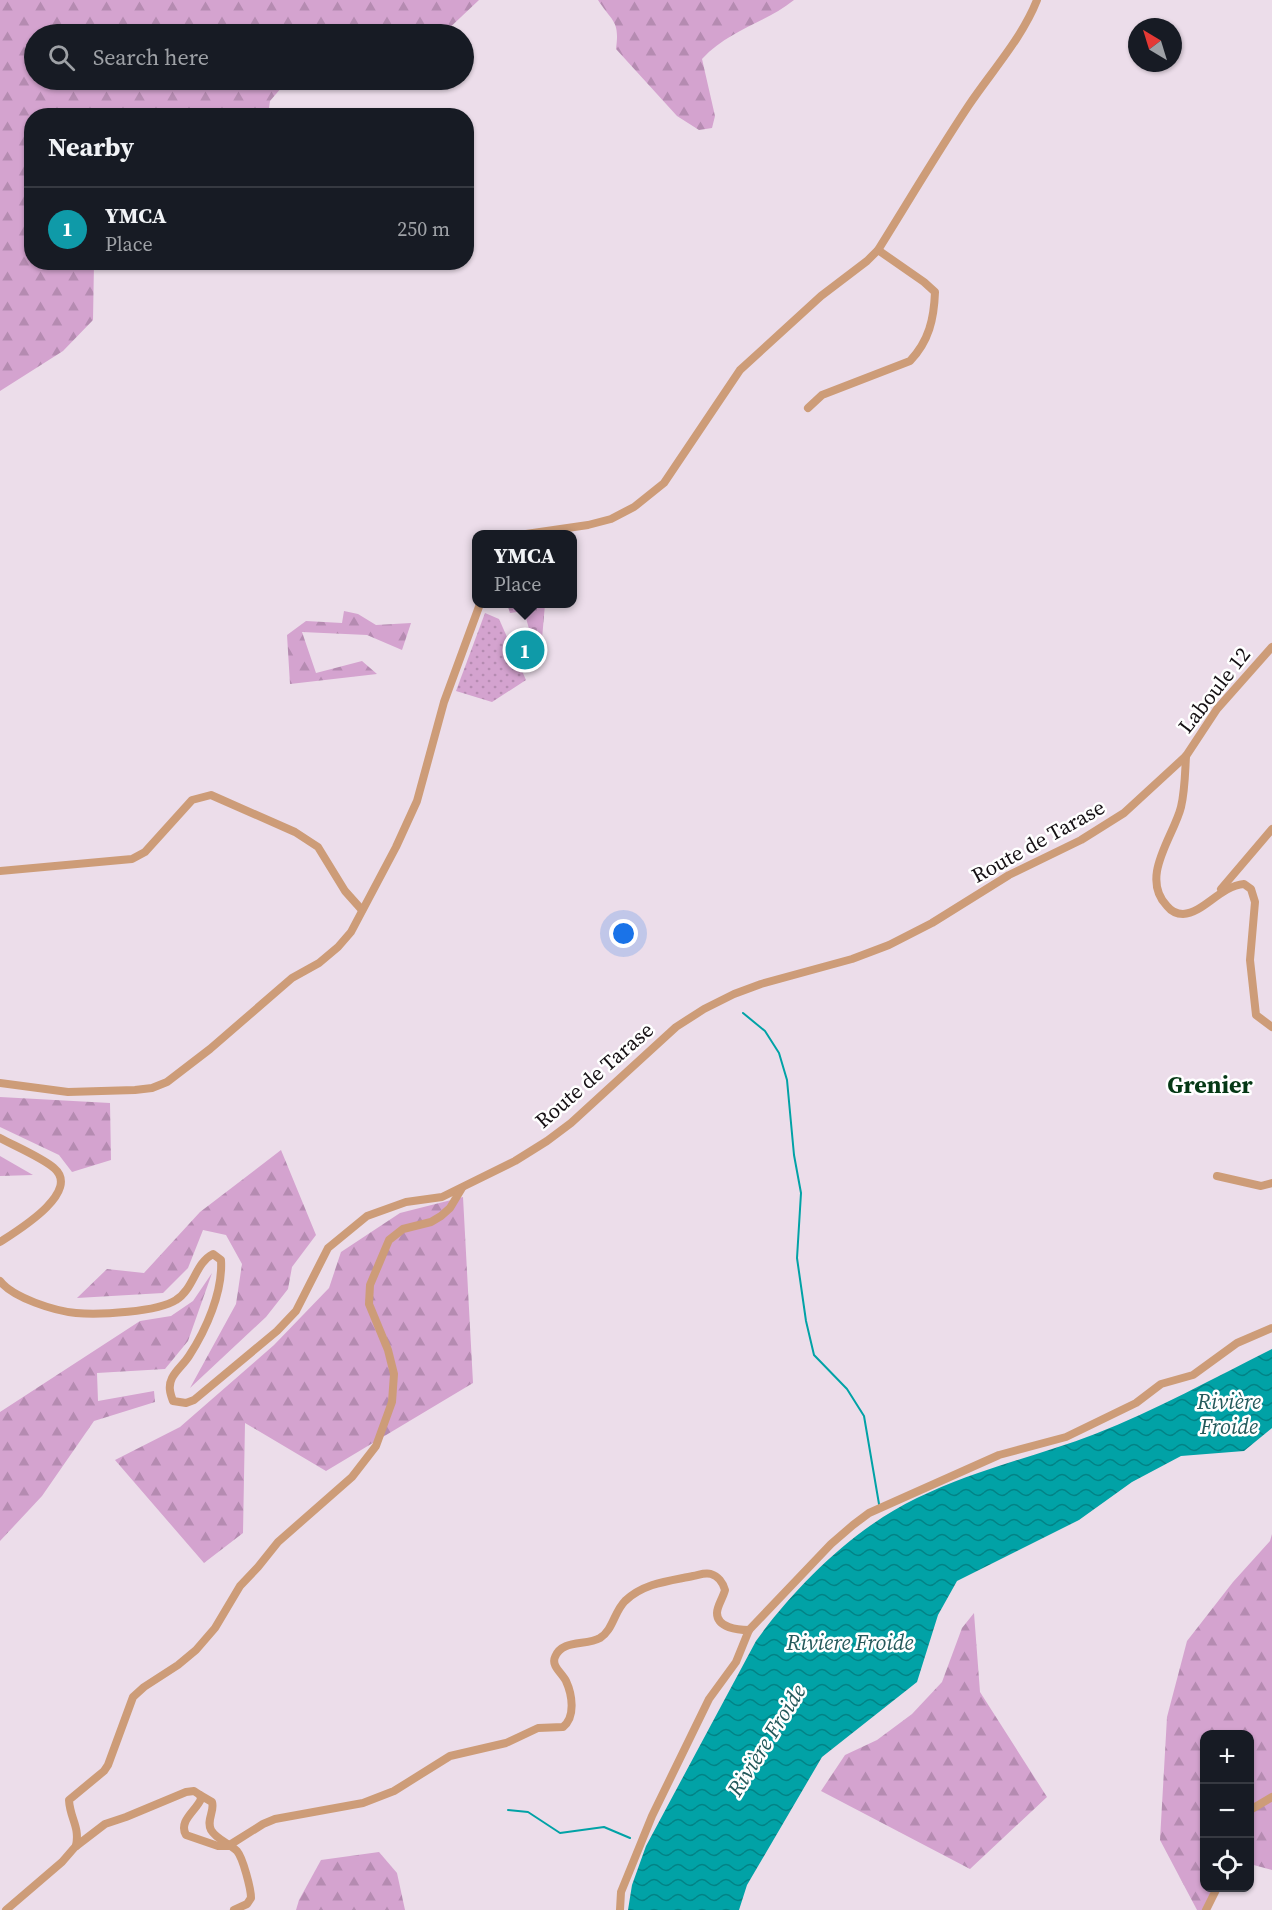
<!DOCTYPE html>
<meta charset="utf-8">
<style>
body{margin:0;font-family:"Source Serif 4",serif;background:#242831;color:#f1f3f6}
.controls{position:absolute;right:18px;bottom:18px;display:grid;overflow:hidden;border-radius:12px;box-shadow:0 2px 4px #0004}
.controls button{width:54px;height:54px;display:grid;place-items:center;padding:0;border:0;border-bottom:2px solid #363941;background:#171b24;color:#f1f3f6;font:30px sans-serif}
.compass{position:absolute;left:1128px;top:18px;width:54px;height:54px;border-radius:50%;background:#171b24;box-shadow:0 2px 4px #0004;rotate:322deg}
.you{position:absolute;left:624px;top:934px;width:21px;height:21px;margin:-15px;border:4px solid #fff;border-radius:50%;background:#1a73e8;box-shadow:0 0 0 9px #1a73e833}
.badge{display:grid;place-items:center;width:39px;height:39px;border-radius:50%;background:#17843b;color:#fff;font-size:20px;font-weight:700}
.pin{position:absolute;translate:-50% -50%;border:3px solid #fff;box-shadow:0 2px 6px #0006}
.popup{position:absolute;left:472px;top:530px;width:105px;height:78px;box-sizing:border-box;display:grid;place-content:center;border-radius:12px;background:#171b24;filter:drop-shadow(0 2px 4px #0005);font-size:20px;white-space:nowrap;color:#9ea1a6}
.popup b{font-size:22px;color:#f1f3f6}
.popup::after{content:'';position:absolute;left:50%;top:100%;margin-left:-12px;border:12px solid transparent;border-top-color:#171b24}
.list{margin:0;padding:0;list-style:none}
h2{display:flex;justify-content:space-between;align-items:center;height:78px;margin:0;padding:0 24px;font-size:26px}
h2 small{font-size:20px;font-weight:400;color:#9ea1a6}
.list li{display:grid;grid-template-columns:39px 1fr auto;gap:18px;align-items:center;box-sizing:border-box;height:84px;padding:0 24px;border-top:2px solid #363941}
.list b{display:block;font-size:22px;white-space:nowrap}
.list p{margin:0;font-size:20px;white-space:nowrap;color:#9ea1a6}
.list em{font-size:20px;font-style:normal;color:#9ea1a6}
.icon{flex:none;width:33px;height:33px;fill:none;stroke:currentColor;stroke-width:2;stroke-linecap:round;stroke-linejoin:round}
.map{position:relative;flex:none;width:1272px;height:1910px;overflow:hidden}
.search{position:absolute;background:#171b24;box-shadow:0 2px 4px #0004;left:24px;top:24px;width:450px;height:66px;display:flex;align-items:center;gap:15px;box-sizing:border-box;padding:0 21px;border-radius:33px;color:#9ea1a6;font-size:22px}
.panel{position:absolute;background:#171b24;box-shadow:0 2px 4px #0004;left:24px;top:108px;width:450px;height:162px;border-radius:24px}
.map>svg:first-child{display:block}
.green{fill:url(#green-dots)}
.forest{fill:url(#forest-firs)}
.cemetery{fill:url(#cemetery-stones)}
.water{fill:url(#water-waves)}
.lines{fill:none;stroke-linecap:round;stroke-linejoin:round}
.stream{stroke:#01a2a6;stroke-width:2}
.street{stroke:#cd9c78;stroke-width:8}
.labels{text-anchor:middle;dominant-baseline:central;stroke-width:5;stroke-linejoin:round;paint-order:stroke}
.street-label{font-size:21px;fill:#151014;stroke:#fff}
.water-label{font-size:22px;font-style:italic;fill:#24595b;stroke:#fff}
.quarter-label{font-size:24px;font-weight:bold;fill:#053815;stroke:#fff}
</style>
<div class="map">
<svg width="1272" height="1910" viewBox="0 0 1272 1910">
<defs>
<pattern id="green-dots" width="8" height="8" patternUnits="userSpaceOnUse" patternTransform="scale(1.5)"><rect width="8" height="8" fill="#d4a3cf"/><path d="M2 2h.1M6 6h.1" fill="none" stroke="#b58bb1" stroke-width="1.8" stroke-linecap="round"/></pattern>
<pattern id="forest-firs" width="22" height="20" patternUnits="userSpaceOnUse" patternTransform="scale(1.5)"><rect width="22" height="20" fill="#d4a3cf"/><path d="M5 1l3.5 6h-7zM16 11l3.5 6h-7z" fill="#b58bb1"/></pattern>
<pattern id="cemetery-stones" width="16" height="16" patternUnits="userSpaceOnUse" patternTransform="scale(1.5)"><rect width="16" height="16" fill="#d4a3cf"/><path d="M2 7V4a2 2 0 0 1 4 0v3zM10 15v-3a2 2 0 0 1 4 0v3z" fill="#b58bb1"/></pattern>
<pattern id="water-waves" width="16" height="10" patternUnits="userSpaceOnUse" patternTransform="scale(1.5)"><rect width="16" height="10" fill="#01a2a6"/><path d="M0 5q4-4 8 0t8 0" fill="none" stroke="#028386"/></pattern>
</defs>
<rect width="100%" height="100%" fill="#ecddea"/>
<!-- green -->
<polygon class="green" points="485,613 499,619 526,680 492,702 456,691"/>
<!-- forest -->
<g class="forest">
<polygon points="0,0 479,0 443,34 34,34 34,80 288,80 270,101 268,115 32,116 32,262 94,263 93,320 63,351 0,391"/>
<path d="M598 0H794C764 24 730 29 702 59L715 116 712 128 699 130 677 116 616 49C620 20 612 22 598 0Z"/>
<polygon points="344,611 358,614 376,625 411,623 402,650 367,635 302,632 316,673 362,661 377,674 290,684 287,635 306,621 342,623"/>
<polygon points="0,1097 110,1103 111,1160 72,1172 59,1155 0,1127"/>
<polygon points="281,1150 316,1235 292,1267 288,1289 266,1317 190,1388 236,1304 242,1264 226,1235 203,1230 188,1268 163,1293 77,1298 107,1269 144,1273 200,1212"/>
<polygon points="0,1156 33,1175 0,1176"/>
<polygon points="463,1197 473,1383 326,1471 245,1423 243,1533 204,1563 115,1460 180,1427 274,1345 329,1288 341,1252 400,1213"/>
<polygon points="212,1273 188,1341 165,1369 97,1373 98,1401 154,1391 155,1402 94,1421 42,1496 0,1541 0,1412 140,1321 171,1316 193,1301"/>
<polygon points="1272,1534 1272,1870 1250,1864 1250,1734 1204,1734 1204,1888 1214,1888 1205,1910 1197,1910 1160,1840 1167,1717 1187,1641 1233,1582 1270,1541"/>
<polygon points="974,1613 980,1692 1047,1797 970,1869 821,1791 845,1755 877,1740 912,1714 942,1682 962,1628"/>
<polygon points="379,1852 397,1873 405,1910 296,1910 299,1900 321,1860"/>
</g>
<!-- cemetery -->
<polygon class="cemetery" points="507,604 545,604 542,639 533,643 524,611 510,613"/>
<!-- water -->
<path class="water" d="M1272 1349V1428L1244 1451 1181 1456 1132 1482 1079 1520 957 1581 938 1615 917 1682 822 1757 747 1885 739 1910H628L632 1885 646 1846 756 1641C789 1595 835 1548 883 1517 911 1499 946 1484 978 1473 1017 1459 1057 1449 1095 1434 1156 1410 1214 1378 1272 1349Z"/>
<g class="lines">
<!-- stream -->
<g class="stream">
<polyline points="743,1013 765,1031 779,1053 787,1080 794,1155 801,1193 797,1258 806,1321 814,1355 847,1389 864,1416 879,1504"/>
<polyline points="508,1810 528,1812 560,1833 604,1827 630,1838"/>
</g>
<!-- street -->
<g class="street">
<path d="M808 408 822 395 910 361C929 341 934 319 935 292L924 282 878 250"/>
<path d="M526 534 588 525 611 519 634 507 664 483 740 370 821 296 867 261 878 250C908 202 937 153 969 105 992 71 1022 38 1037 0"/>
<path d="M1186 756C1185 773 1185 790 1181 807 1174 836 1139 877 1167 906 1171 911 1176 914 1183 914 1204 913 1220 886 1244 884L1251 889 1255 902 1250 960 1256 1015 1272 1027"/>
<polyline points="0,871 132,859 145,852 192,800 211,795 295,832 318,847 345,891 362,910"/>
<polyline points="1221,889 1272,829"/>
<polyline points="0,1083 68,1092 135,1090 152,1088 167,1082 210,1049 292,978 319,963 338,947 351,932 396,847 417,801 444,702 480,604"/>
<path d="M0 1138C15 1146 43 1158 54 1168 82 1192 17 1231 0 1242"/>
<polyline points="1217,1176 1261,1186 1272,1183"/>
<path d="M0 1281C13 1298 55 1311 76 1313 99 1315 158 1312 176 1300 194 1289 195 1263 213 1254L221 1260C223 1292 206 1330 189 1356 184 1364 176 1370 172 1378 168 1386 170 1393 173 1401L186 1403 194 1400 277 1331 296 1311 328 1248 367 1216 406 1202 442 1197 515 1161 547 1141 571 1123 676 1027 704 1009 734 994 761 984 852 959 889 945 932 923 1009 875 1081 840 1124 813 1186 756 1217 709 1272 647"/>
<path d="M200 1795 212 1802C215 1811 206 1820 211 1830 217 1840 229 1843 237 1851 243 1858 251 1889 251 1898L247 1904 234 1910"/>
<polyline points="1250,1810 1272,1797"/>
<path d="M76 1846C80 1826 70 1819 69 1800L104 1771 108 1765 133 1697 144 1687 178 1665 196 1650 215 1628 240 1586 258 1567 278 1542 352 1477 376 1446 392 1402 394 1374 388 1350 369 1304 370 1285 389 1240 403 1229 431 1222 441 1216 450 1208 462 1188"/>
<path d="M6 1910 62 1862 75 1847 105 1824 126 1817 186 1792 194 1791 200 1795 201 1799C196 1811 178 1821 186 1835L218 1846H228L263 1824 275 1819 363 1803 394 1791 450 1756 506 1743 538 1728 563 1727C576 1717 572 1694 566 1681 562 1673 551 1666 555 1657 562 1639 586 1646 600 1638 613 1630 614 1612 625 1601 644 1583 669 1581 693 1576 699 1575 705 1572 711 1574 718 1576 723 1583 725 1590 723 1598 717 1606 717 1613 717 1628 738 1630 749 1630"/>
<polyline points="620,1910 621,1892 652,1816 709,1699 736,1662 749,1630 831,1544 853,1525 869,1513 999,1455 1066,1437 1136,1403 1161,1384 1193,1375 1237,1343 1272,1328"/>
<polyline points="1206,1910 1217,1888"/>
</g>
</g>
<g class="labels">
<!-- street labels -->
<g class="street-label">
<text transform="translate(1214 690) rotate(-52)">Laboule 12</text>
<text transform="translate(1038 841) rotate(-29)">Route de Tarase</text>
<text transform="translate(594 1075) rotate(-41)">Route de Tarase</text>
</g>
<!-- water labels -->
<g class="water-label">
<text x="1229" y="1401">Rivière<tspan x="1229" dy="25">Froide</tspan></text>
<text x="850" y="1642">Riviere Froide</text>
<text transform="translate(766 1740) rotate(-58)">Rivière Froide</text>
</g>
<!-- quarter labels -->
<g class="quarter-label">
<text x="1210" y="1084">Grenier</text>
</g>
</g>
</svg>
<div class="controls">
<button>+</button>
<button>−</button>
<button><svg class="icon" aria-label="locate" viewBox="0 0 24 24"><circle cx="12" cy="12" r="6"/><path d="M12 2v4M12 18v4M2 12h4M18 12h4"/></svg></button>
</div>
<svg class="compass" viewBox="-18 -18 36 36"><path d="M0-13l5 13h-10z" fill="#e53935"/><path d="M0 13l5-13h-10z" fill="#9ea1a6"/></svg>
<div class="you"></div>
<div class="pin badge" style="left:525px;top:650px;background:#0f9aa8">1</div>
<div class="popup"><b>YMCA</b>Place</div>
<div class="search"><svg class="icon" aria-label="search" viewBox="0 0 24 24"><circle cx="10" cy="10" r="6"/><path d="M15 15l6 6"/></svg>Search here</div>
<section class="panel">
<h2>Nearby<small></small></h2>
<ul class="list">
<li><span class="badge" style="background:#0f9aa8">1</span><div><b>YMCA</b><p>Place</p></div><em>250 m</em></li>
</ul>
</section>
</div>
